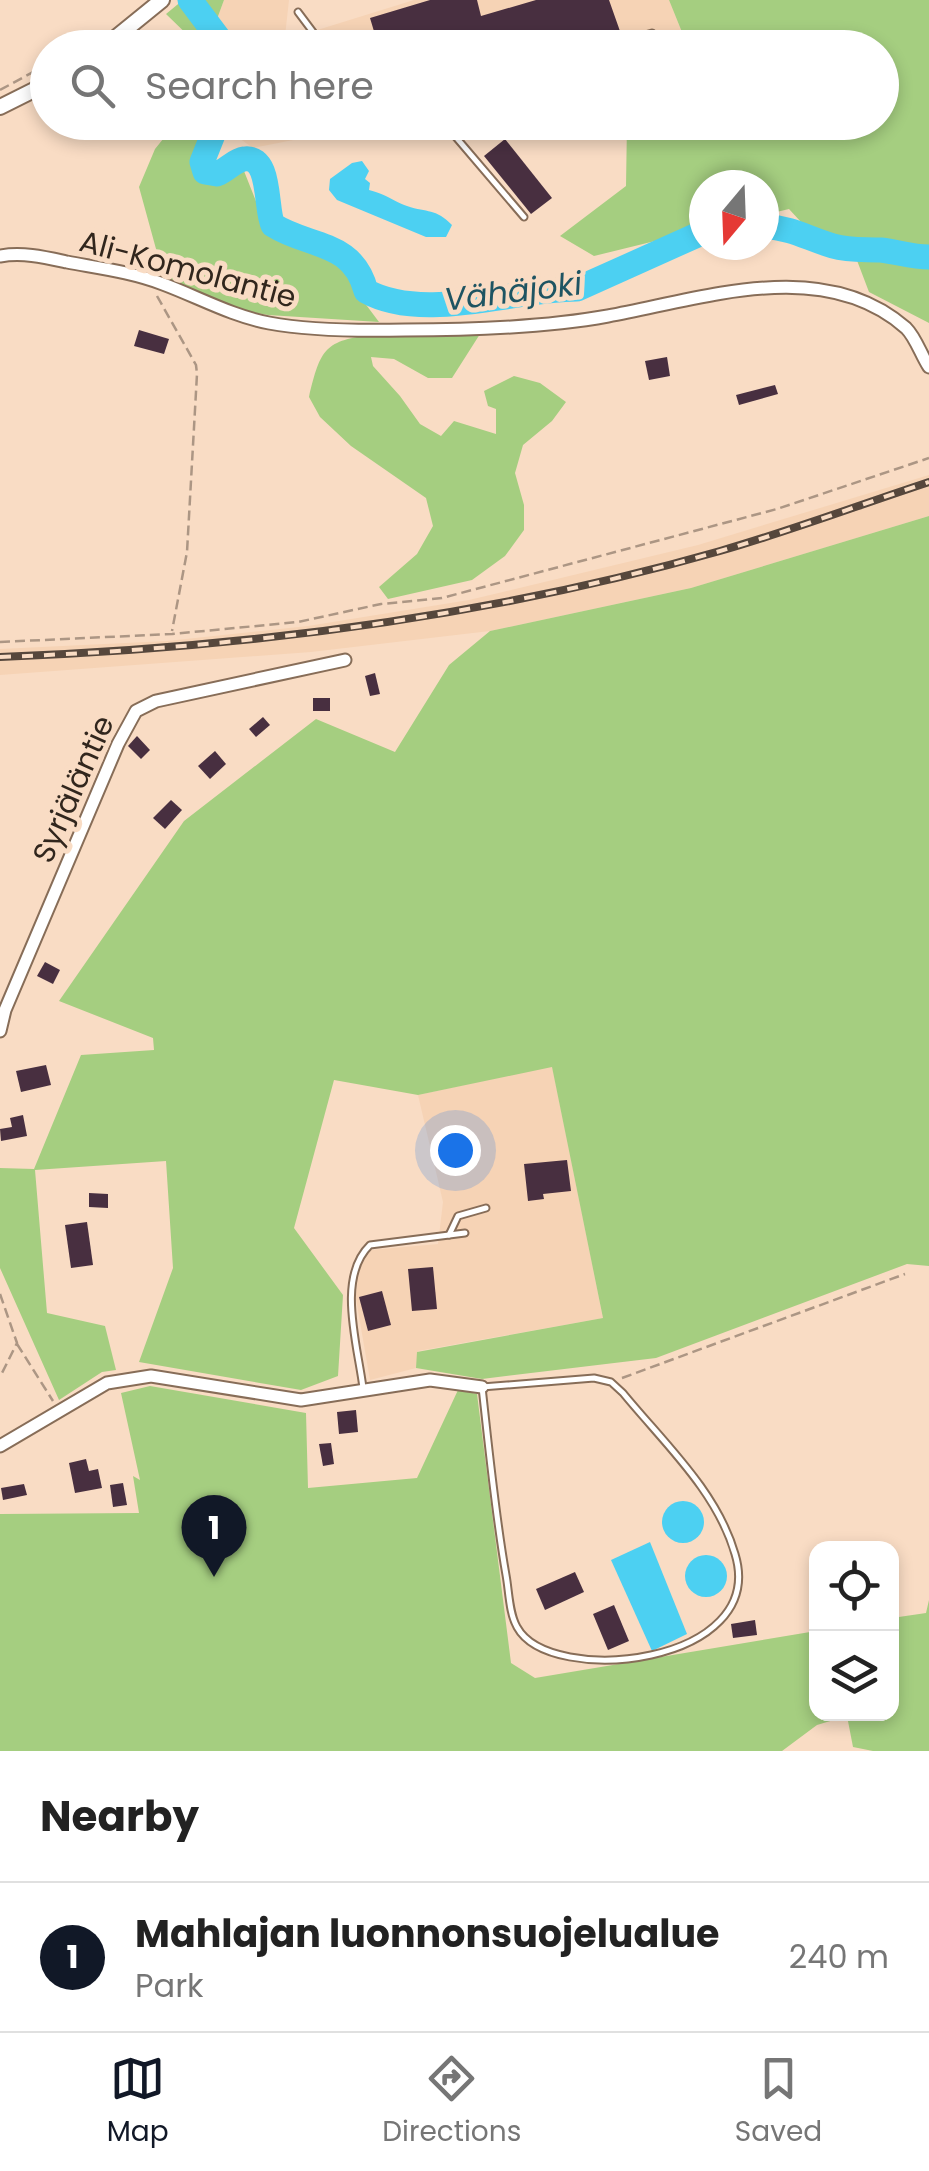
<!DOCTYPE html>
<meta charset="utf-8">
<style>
body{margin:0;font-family:Poppins,sans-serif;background:#f2f2f2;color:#222}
.controls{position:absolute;right:30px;bottom:30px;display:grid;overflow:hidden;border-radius:20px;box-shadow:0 5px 15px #0003}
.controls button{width:90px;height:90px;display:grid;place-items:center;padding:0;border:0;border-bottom:2px solid #e0e0e0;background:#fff;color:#222;font:50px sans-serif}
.compass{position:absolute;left:689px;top:170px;width:90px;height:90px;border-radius:50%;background:#fff;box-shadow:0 5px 15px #0003;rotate:199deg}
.you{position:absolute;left:455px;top:1150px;width:35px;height:35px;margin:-25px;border:8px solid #fff;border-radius:50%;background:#1a73e8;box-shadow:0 0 0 15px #1a73e833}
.badge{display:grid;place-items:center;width:65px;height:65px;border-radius:50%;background:#111827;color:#fff;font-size:32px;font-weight:700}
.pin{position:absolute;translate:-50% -82px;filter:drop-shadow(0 2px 5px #0008)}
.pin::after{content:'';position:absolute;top:52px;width:35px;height:30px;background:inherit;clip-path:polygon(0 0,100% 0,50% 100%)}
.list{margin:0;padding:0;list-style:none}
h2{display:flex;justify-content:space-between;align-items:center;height:130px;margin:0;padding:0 40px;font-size:42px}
h2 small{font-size:32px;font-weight:400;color:#767676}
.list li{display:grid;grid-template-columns:65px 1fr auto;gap:30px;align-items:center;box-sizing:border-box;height:150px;padding:0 40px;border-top:2px solid #e0e0e0}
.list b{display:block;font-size:38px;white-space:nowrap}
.list p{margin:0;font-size:32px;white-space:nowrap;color:#767676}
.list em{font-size:32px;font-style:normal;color:#767676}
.icon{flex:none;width:55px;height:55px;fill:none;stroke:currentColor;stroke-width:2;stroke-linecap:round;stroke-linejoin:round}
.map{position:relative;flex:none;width:929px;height:1751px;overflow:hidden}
.search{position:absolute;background:#fff;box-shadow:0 5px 15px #0003;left:30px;right:30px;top:30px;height:110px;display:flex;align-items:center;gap:25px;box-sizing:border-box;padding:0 35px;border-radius:55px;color:#767676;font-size:38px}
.sheet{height:280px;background:#fff}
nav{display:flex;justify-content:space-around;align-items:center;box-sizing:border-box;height:140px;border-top:2px solid #e0e0e0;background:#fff;font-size:28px;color:#767676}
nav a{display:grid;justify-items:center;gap:5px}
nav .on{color:#111827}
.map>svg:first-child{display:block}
.built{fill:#f6d3b5}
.green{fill:#a5ce80}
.water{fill:#4cd0f2}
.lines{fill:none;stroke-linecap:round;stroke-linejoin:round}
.river{stroke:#4cd0f2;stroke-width:25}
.building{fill:#482f40}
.service-casing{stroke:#876d58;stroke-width:9}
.minor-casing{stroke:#876d58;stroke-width:15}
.tertiary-casing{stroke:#876d58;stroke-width:18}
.path{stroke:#ac9684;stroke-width:2.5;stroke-dasharray:10 5;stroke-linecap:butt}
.service{stroke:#fff;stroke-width:5}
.minor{stroke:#fff;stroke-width:11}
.tertiary{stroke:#fff;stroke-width:14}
.rail-casing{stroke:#56473c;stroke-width:8}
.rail{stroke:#f9dcc4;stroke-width:4;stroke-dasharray:11;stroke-linecap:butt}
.labels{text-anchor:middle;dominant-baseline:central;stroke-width:10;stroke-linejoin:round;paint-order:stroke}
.street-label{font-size:30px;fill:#31261d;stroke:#f9dcc4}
.water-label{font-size:32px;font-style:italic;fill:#1e5462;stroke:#f9dcc4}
</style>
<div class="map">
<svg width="929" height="1751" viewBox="0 0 929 1751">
<rect width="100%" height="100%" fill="#f9dcc4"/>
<!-- built -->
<g class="built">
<polygon points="224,0 289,0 285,36 298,36 414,0 669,0 688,47 235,47 216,22"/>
<polygon points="227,123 227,122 380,123 253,148 226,129"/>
<polygon points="929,475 929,516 691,588 490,631 311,652 0,675 0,649 167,641 308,626 469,600 698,545"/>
<polygon points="552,1066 603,1318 418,1351 416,1368 370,1380 356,1299 357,1276 364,1257 371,1250 438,1244 443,1202 418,1095"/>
</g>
<!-- green -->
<g class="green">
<polygon points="183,0 224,0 210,38 212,47 200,47 166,14"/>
<polygon points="669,0 929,0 929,323 869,292 850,242 812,234 789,209 764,215 764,185 704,185 704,229 594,256 560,236 626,186 627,123 882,122 882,48 688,47"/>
<polygon points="176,123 209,123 198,167 209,179 242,166 267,229 346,270 355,290 379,322 268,315 240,310 164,278 139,187 155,149"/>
<path d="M375 334H480L452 378H428L394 359 371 357 373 366 400 396 420 424 441 436 454 421 496 434V409L488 406 484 391 514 376 540 383 566 402 552 421 523 445 515 473 524 505V530L505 556 472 580 388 599 379 587 417 554 433 526 426 498 351 446 320 417 309 397C321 348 324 341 375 334Z"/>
<polygon points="929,516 929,1266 907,1264 656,1358 482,1379 416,1368 417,1352 603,1318 552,1067 418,1095 334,1080 294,1228 343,1295 338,1376 301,1390 139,1362 173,1268 166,1161 35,1170 47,1313 105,1326 116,1370 102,1372 59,1400 0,1268 0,1168 34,1169 81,1055 154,1050 153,1038 59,1001 184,821 316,719 395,752 449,665 490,631 691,588"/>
<polygon points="150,1386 306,1413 308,1488 417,1478 458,1390 477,1394 511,1663 535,1678 816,1631 816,1714 892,1714 892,1618 926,1613 929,1600 929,1751 873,1751 853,1747 847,1716 817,1725 782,1751 0,1751 0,1514 139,1513 133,1476 140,1480 121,1393"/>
</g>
<!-- water -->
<g class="water">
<path d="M362 161 369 171 365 179 370 183 369 190C389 195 392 201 407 206 428 213 435 208 452 225L446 237H426L337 200 329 190 330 179 352 163Z"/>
<circle cx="683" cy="1522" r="21"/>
<polygon points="650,1542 687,1634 652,1651 611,1560"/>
<circle cx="706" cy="1576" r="21"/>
</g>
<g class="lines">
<!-- river -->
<g class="river">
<polyline points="190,0 226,48"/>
<path d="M218 122 202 162 205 172 217 174C227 170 235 160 244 159 272 155 265 210 273 225 309 248 353 240 366 291 423 323 515 289 577 289L704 232"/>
<path d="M764 226C795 229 806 238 833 246 850 251 865 249 881 250 898 252 912 257 929 257"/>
</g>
</g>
<!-- building -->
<g class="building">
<polygon points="430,0 477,0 481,16 536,0 609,0 621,34 574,48 379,48 370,18"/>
<polygon points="505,139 552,198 531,214 484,156"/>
<polygon points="139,330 169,339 164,354 134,346"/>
<polygon points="667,357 670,376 649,380 645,361"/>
<polygon points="775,385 778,394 739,405 736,395"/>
<polygon points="375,673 380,694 370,696 365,676"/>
<rect x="313" y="698" width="17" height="13"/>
<polygon points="263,717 270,725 256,737 249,729"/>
<polygon points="137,736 150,750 141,759 128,746"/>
<polygon points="215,751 226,764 210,779 198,766"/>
<polygon points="171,800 182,810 165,829 153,818"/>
<polygon points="45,962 60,970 53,984 37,976"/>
<polygon points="46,1065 51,1085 21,1092 16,1071"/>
<polygon points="23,1115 27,1136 1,1141 0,1129 12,1127 10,1118"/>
<polygon points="567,1160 571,1191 543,1194 544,1199 528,1201 524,1164"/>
<polygon points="89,1193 108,1194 108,1208 89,1207"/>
<polygon points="87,1222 93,1265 71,1268 65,1225"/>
<polygon points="433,1267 437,1309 412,1311 408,1269"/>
<polygon points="382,1291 391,1325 368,1331 359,1297"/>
<polygon points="356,1410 358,1432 339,1434 337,1412"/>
<polygon points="331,1443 334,1464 323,1466 319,1444"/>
<polygon points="86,1459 89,1471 98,1469 102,1488 75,1493 69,1463"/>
<polygon points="123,1483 127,1505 113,1507 110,1485"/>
<polygon points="24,1484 27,1495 3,1500 1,1488"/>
<polygon points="575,1572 584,1592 545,1610 536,1589"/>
<polygon points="614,1605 629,1641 608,1650 593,1614"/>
<polygon points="755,1620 757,1635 733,1638 731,1624"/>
</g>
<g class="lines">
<!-- service casing -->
<g class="service-casing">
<g id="service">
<polyline points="298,12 325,48"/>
<polyline points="600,48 652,33"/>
<polyline points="443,122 524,217"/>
<polyline points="553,122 578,128"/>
<polyline points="449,1235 458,1216 486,1208"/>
<path d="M594 1378 611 1382 623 1393C663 1442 717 1491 735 1554 769 1665 550 1688 517 1627 509 1613 509 1591 506 1575 495 1513 489 1449 482 1387Z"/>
<path d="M363 1388C358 1346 336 1278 370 1245L465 1233"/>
</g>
</g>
<!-- minor casing -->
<g class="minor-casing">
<g id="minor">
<path d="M0 256C23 252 44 257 67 262 99 268 132 272 163 284 198 297 232 316 269 323 312 331 361 331 405 330 467 330 547 327 608 316 702 299 823 255 906 328 916 338 921 355 929 367"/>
<polyline points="0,1031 5,1010 118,744 136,711 156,701 345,660"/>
<polyline points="0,1446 107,1383 151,1376 301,1400 430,1380 482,1387"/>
</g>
</g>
<!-- tertiary casing -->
<g class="tertiary-casing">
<g id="tertiary">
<polyline points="103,48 162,0"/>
<polyline points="0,107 48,83"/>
</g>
</g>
<!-- path -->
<g class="path">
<polyline points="75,48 96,35"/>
<polyline points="0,90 48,64"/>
<polyline points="157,296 196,365 197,374 187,552 172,631"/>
<polyline points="0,642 172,634 298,622 381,604 442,598 777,509 929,458"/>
<polyline points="0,1294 17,1343 0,1377"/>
<polyline points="17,1344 53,1401"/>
<polyline points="622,1378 905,1274"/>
</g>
<!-- service -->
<use href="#service" class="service"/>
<!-- minor -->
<use href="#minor" class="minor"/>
<!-- tertiary -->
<use href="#tertiary" class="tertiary"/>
<!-- rail casing -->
<g class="rail-casing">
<path id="rail" d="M0 657C243 648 485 618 720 551 790 531 859 505 929 482"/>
</g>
<!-- rail -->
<use href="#rail" class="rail"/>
</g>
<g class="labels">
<!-- street labels -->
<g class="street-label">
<text transform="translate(188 269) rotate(15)">Ali-Komolantie</text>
<text transform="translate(73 789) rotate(-66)">Syrjäläntie</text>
</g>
<!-- water labels -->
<g class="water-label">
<text transform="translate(513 291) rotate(-7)">Vähäjoki</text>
</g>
</g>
</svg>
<div class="controls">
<button><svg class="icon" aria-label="locate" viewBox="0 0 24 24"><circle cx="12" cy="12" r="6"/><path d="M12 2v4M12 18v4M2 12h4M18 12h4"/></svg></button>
<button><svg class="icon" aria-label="layers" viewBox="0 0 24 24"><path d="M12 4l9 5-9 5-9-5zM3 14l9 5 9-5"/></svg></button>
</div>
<svg class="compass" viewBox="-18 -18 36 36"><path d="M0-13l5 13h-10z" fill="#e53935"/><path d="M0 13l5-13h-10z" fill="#767676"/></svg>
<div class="you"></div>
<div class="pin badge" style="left:214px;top:1577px">1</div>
<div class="search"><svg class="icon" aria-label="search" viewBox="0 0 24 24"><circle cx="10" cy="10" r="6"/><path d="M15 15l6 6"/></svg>Search here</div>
</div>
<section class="sheet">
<h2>Nearby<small></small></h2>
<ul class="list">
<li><span class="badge">1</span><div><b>Mahlajan luonnonsuojelualue</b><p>Park</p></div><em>240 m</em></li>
</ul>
</section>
<nav>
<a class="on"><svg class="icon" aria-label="map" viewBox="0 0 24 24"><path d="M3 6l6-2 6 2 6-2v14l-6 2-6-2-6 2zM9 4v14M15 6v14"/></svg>Map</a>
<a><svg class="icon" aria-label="directions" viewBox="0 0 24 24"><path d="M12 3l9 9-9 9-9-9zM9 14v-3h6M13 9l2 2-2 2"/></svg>Directions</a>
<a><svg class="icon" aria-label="saved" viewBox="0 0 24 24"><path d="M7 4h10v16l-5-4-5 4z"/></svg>Saved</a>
</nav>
